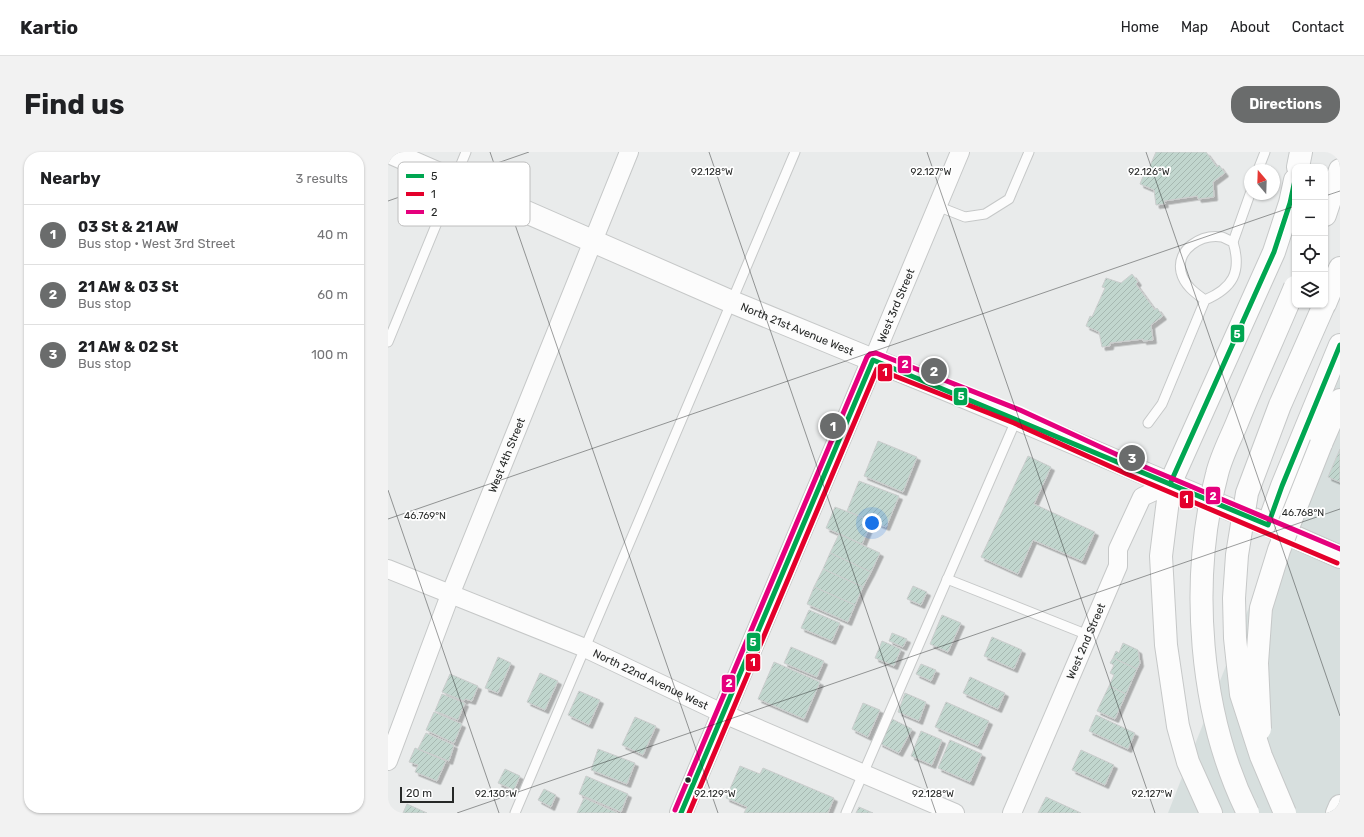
<!DOCTYPE html>
<meta charset="utf-8">
<style>
body{margin:0;font-family:Rubik,sans-serif;background:#f2f2f2;color:#202124}
.controls{position:absolute;right:12px;top:12px;display:grid;overflow:hidden;border-radius:8px;box-shadow:0 1px 3px #0004}
.controls button{width:36px;height:36px;display:grid;place-items:center;padding:0;border:0;border-bottom:1px solid #e0e0e0;background:#fff;color:#202124;font:20px sans-serif}
.compass{position:absolute;left:856px;top:12px;width:36px;height:36px;border-radius:50%;background:#fff;box-shadow:0 1px 3px #0004;rotate:341deg}
.scale{position:absolute;left:12px;bottom:10px;width:54px;box-sizing:border-box;padding-left:4px;border:2px solid #262827;border-top:0;font-size:11px;line-height:14px;white-space:nowrap;color:#262827;-webkit-text-stroke:3px #fff;paint-order:stroke}
.you{position:absolute;left:484px;top:371px;width:14px;height:14px;margin:-10px;border:3px solid #fff;border-radius:50%;background:#1a73e8;box-shadow:0 0 0 6px #1a73e833}
.badge{display:grid;place-items:center;width:26px;height:26px;border-radius:50%;background:#6a6c6c;color:#fff;font-size:13px;font-weight:700}
.pin{position:absolute;translate:-50% -50%;border:2px solid #fff;box-shadow:0 1px 4px #0006}
.list{margin:0;padding:0;list-style:none}
h2{display:flex;justify-content:space-between;align-items:center;height:52px;margin:0;padding:0 16px;font-size:17px}
h2 small{font-size:13px;font-weight:400;color:#757577}
.list li{display:grid;grid-template-columns:26px 1fr auto;gap:12px;align-items:center;box-sizing:border-box;height:60px;padding:0 16px;border-top:1px solid #e0e0e0}
.list b{display:block;font-size:15px;white-space:nowrap}
.list p{margin:0;font-size:13px;white-space:nowrap;color:#757577}
.list em{font-size:13px;font-style:normal;color:#757577}
.icon{flex:none;width:22px;height:22px;fill:none;stroke:currentColor;stroke-width:2;stroke-linecap:round;stroke-linejoin:round}
.map{position:relative;flex:none;width:952px;height:661px;overflow:hidden;border-radius:16px}
header{display:flex;align-items:center;gap:24px;box-sizing:border-box;height:56px;padding:0 20px;background:#fff;border-bottom:1px solid #e0e0e0}
header strong{font-size:19px}
nav{display:flex;gap:22px;margin-inline-start:auto;font-size:14px}
.intro{display:flex;align-items:center;justify-content:space-between;box-sizing:border-box;height:96px;padding:0 24px}
h1{margin:0;font-size:28px}
.button{padding:10px 18px;border-radius:16px;background:#6a6c6c;color:#fff;font-size:14px;font-weight:700}
main{display:flex;gap:24px;padding:0 24px}
aside{flex:1;background:#fff;border-radius:16px;box-shadow:0 1px 3px #0004}
.map>svg:first-child{display:block}
.built{fill:#d7dfde}
.building{fill:url(#building-hatch);stroke:#cbcdcd;filter:url(#shadow)}
.lines{fill:none;stroke-linecap:round;stroke-linejoin:round}
.service-casing{stroke:#c6c8c8;stroke-width:11}
.minor-casing{stroke:#c6c8c8;stroke-width:20}
.tertiary-casing{stroke:#c6c8c8;stroke-width:24}
.secondary-casing{stroke:#c6c8c8;stroke-width:24}
.trunk-casing{stroke:#c6c8c8;stroke-width:24}
.service{stroke:#fcfcfc;stroke-width:9}
.minor{stroke:#fcfcfc;stroke-width:18}
.tertiary{stroke:#fcfcfc;stroke-width:22}
.secondary{stroke:#fcfcfc;stroke-width:22}
.trunk{stroke:#fcfcfc;stroke-width:22}
.trunk-bridge-casing{stroke:#c6c8c8;stroke-width:24;stroke-linecap:butt}
.trunk-bridge{stroke:#fcfcfc;stroke-width:22}
.bus-1-casing{stroke:#fff;stroke-width:8}
.bus-2-casing{stroke:#fff;stroke-width:8}
.bus-3-casing{stroke:#fff;stroke-width:8}
.bus-1{stroke:#00a651;stroke-width:5}
.bus-2{stroke:#e4002b;stroke-width:5}
.bus-3{stroke:#e5007d;stroke-width:5}
.ticks{fill:none;stroke:#262827;stroke-width:1;stroke-opacity:0.45}
.bus-dot{fill:#262827;stroke:#fff;stroke-width:1.5}
.labels{text-anchor:middle;dominant-baseline:central;stroke-width:3.5;stroke-linejoin:round;paint-order:stroke}
.street-label{font-size:11px;fill:#262827;stroke:#fff}
.key{fill:#fff;stroke:#bebebe;stroke-width:1}
.key-label{font-size:11px;fill:#262827}
.ticks-label{font-size:10px;text-anchor:middle;fill:#262827;stroke:#fff;stroke-width:3.5;stroke-linejoin:round;paint-order:stroke}
.line-badge{stroke:#fff;stroke-width:1.5}
.badge-label{font-size:11px;text-anchor:middle;font-weight:bold;fill:#fff}
</style>
<header>
<strong>Kartio</strong>
<nav><a>Home</a><a>Map</a><a>About</a><a>Contact</a></nav>
</header>
<div class="intro"><h1>Find us</h1><a class="button">Directions</a></div>
<main>
<aside>
<h2>Nearby<small>3 results</small></h2>
<ul class="list">
<li><span class="badge">1</span><div><b>03 St &amp; 21 AW</b><p>Bus stop · West 3rd Street</p></div><em>40 m</em></li>
<li><span class="badge">2</span><div><b>21 AW &amp; 03 St</b><p>Bus stop</p></div><em>60 m</em></li>
<li><span class="badge">3</span><div><b>21 AW &amp; 02 St</b><p>Bus stop</p></div><em>100 m</em></li>
</ul>
</aside>
<div class="map">
<svg width="952" height="661" viewBox="0 0 952 661">
<defs>
<pattern id="building-hatch" width="6" height="6" patternUnits="userSpaceOnUse"><rect width="6" height="6" fill="#c1d6ce"/><path d="M-1 1l2-2M0 6l6-6M5 7l2-2" fill="none" stroke="#a6b8b1"/></pattern>
<filter id="shadow"><feDropShadow dx="3.5" dy="3.5" stdDeviation="0" flood-color="#0004"/></filter>
</defs>
<rect width="100%" height="100%" fill="#e9ebeb"/>
<!-- built -->
<polygon class="built" points="952,224 952,661 780,661"/>
<!-- building -->
<g class="building">
<polygon points="768,0 818,0 829,15 831,13 837,21 825,30 826,45 810,47 809,44 776,49 777,52 768,53 766,38 752,32 756,22 758,23"/>
<polygon points="744,122 750,130 748,132 767,158 769,156 775,164 763,173 765,188 755,189 755,187 722,191 722,194 714,195 711,180 698,174 702,164 704,165 717,136 714,135 718,126 733,131"/>
<polygon points="490,289 529,305 515,340 476,324"/>
<polygon points="952,297 952,330 940,325"/>
<polygon points="640,304 663,315 646,352 707,380 694,409 645,388 630,422 593,405"/>
<polygon points="471,329 511,344 498,375 459,359"/>
<polygon points="447,355 484,369 474,392 438,376"/>
<polygon points="451,382 492,401 483,420 442,401"/>
<polygon points="442,401 483,420 475,435 435,417"/>
<polygon points="435,417 475,435 467,453 426,435"/>
<polygon points="525,434 539,440 533,453 519,447"/>
<polygon points="426,435 467,453 460,470 419,452"/>
<polygon points="421,458 452,471 444,489 413,476"/>
<polygon points="554,463 573,471 560,500 542,492"/>
<polygon points="504,481 519,487 515,495 501,489"/>
<polygon points="604,485 634,498 626,517 596,504"/>
<polygon points="494,489 513,497 506,514 487,506"/>
<polygon points="735,491 750,498 752,511 749,517 725,506 728,499 731,501"/>
<polygon points="403,495 436,509 429,525 396,511"/>
<polygon points="110,505 123,511 110,541 97,536"/>
<polygon points="725,506 749,517 738,542 721,534 726,523 722,521 726,513 722,511"/>
<polygon points="386,510 432,530 416,567 370,547"/>
<polygon points="533,512 548,518 543,529 528,522"/>
<polygon points="152,521 170,529 157,558 139,550"/>
<polygon points="62,522 90,534 84,549 77,547 76,549 54,540"/>
<polygon points="582,525 617,541 610,557 575,541"/>
<polygon points="721,534 738,542 727,567 709,559"/>
<polygon points="191,539 212,548 201,573 180,563"/>
<polygon points="517,541 538,550 531,569 510,560"/>
<polygon points="54,542 77,551 70,568 47,559"/>
<polygon points="558,550 601,569 590,594 547,575"/>
<polygon points="475,551 492,558 480,585 464,577"/>
<polygon points="46,560 74,572 66,591 38,578"/>
<polygon points="708,563 747,581 740,597 701,579"/>
<polygon points="247,565 268,574 255,603 234,593"/>
<polygon points="504,567 524,577 511,601 491,591"/>
<polygon points="533,579 554,588 544,613 523,604"/>
<polygon points="38,581 66,593 61,609 30,597"/>
<polygon points="562,588 594,602 582,630 550,616"/>
<polygon points="27,596 58,609 49,629 27,620 30,613 21,610"/>
<polygon points="210,597 247,611 239,632 203,618"/>
<polygon points="693,598 726,613 717,633 684,618"/>
<polygon points="352,614 372,622 375,616 446,646 440,661 356,661 359,655 338,646"/>
<polygon points="117,617 132,624 126,638 110,631"/>
<polygon points="198,624 240,642 233,660 191,642"/>
<polygon points="156,637 168,643 163,655 150,648"/>
<polygon points="658,645 693,661 650,661"/>
<polygon points="196,646 230,661 189,661"/>
<polygon points="19,652 39,661 15,661"/>
<polygon points="471,655 485,661 468,661"/>
</g>
<g class="lines">
<!-- service casing -->
<g class="service-casing">
<g id="service">
<polyline points="870,18 877,0"/>
<polyline points="549,54 577,65 597,62 621,47 641,0"/>
<polyline points="845,90 862,42"/>
<polyline points="0,190 78,0"/>
<path d="M760 271 774 252 817 148C807 141 796 133 793 120 788 97 813 82 834 85 837 86 842 89 845 90 854 120 845 136 817 148"/>
<polyline points="559,427 700,483"/>
<polyline points="127,661 407,0"/>
<polyline points="458,661 629,266"/>
</g>
</g>
<!-- minor casing -->
<g class="minor-casing">
<g id="minor">
<path id="s1" d="M485 208 572 0"/>
<path id="s2" d="M0 417 197 496 336 562 567 661"/>
<path id="s3" d="M0 609 62 443 241 0"/>
<path id="s4" d="M624 661 730 414V397L754 345 782 332"/>
</g>
</g>
<!-- tertiary casing -->
<g class="tertiary-casing">
<g id="tertiary">
<path id="s5" d="M1 0 344 150 485 208"/>
<polyline points="880,373 952,405"/>
<polyline points="949,661 952,654"/>
</g>
</g>
<!-- secondary casing -->
<g class="secondary-casing">
<path id="secondary" d="M293 661 485 208C618 260 748 319 880 373"/>
</g>
<!-- trunk casing -->
<g class="trunk-casing">
<g id="trunk">
<polyline points="910,15 913,0"/>
<polyline points="937,63 952,18"/>
<polyline points="937,152 952,116"/>
<polyline points="933,292 952,248"/>
<polyline points="880,373 894,334 952,193"/>
<polyline points="823,661 800,610 790,574 778,493 773,404 782,332 886,100 902,51 907,28"/>
</g>
</g>
<!-- service -->
<use href="#service" class="service"/>
<!-- minor -->
<use href="#minor" class="minor"/>
<!-- tertiary -->
<use href="#tertiary" class="tertiary"/>
<!-- secondary -->
<use href="#secondary" class="secondary"/>
<!-- trunk -->
<use href="#trunk" class="trunk"/>
<!-- trunk-bridge casing -->
<g class="trunk-bridge-casing">
<g id="trunk-bridge">
<polyline points="872,577 869,511 873,456 891,398 933,292"/>
<path d="M860 661C811 562 801 429 829 322 833 305 842 288 849 271 867 226 888 181 907 135"/>
<polyline points="897,661 873,604 853,542 847,486 846,446 849,403 859,341 892,253 936,153"/>
</g>
</g>
<!-- trunk-bridge -->
<use href="#trunk-bridge" class="trunk-bridge"/>
<!-- bus-1 casing -->
<g class="bus-1-casing">
<g id="bus-1">
<polyline points="782,332 886,100 902,51 907,28"/>
<polyline points="293,661 485,208 880,373 894,334 952,193"/>
</g>
</g>
<!-- bus-2 casing -->
<g class="bus-2-casing">
<polyline id="bus-2" points="301,661 489,217 626,271 739,322 949,411"/>
</g>
<!-- bus-3 casing -->
<g class="bus-3-casing">
<polyline id="bus-3" points="287,658 479,205 482,202 488,201 632,258 745,310 952,397"/>
</g>
<!-- bus-1 -->
<use href="#bus-1" class="bus-1"/>
<!-- bus-2 -->
<use href="#bus-2" class="bus-2"/>
<!-- bus-3 -->
<use href="#bus-3" class="bus-3"/>
</g>
<!-- ticks -->
<path class="ticks" d="M102 0 330 661M321 0 548 661M539 0 767 661M758 0 952 564M937 44 952 39M0 49 141 0M0 338 111 661M0 367 907 54M69 661 952 357"/>
<!-- markers -->
<circle class="bus-dot" cx="300" cy="628" r="3.5"/>
<g class="labels">
<!-- street labels -->
<g class="street-label">
<text stroke="none"><textPath href="#s1" startOffset="59">West 3rd Street</textPath></text>
<text stroke="none"><textPath href="#s5" startOffset="445">North 21st Avenue West</textPath></text>
<text stroke="none"><textPath href="#s3" startOffset="328">West 4th Street</textPath></text>
<text stroke="none"><textPath href="#s4" startOffset="187">West 2nd Street</textPath></text>
<text stroke="none"><textPath href="#s2" startOffset="285">North 22nd Avenue West</textPath></text>
</g>
</g>
<!-- legend -->
<rect x="10" y="10" width="132" height="64" rx="6" class="key"/>
<rect x="18" y="22" width="18" height="4" fill="#00a651"/>
<rect x="18" y="40" width="18" height="4" fill="#e4002b"/>
<rect x="18" y="58" width="18" height="4" fill="#e5007d"/>
<g class="key-label">
<text x="43" y="28">5</text>
<text x="43" y="46">1</text>
<text x="43" y="64">2</text>
</g>
<g class="ticks-label">
<text x="324" y="23">92.128°W</text>
<text x="543" y="23">92.127°W</text>
<text x="761" y="23">92.126°W</text>
<text x="915" y="364">46.768°N</text>
<text x="37" y="367">46.769°N</text>
<text x="108" y="645">92.130°W</text>
<text x="327" y="645">92.129°W</text>
<text x="545" y="645">92.128°W</text>
<text x="764" y="645">92.127°W</text>
</g>
<g class="line-badge">
<rect x="842" y="172" width="15" height="19" rx="4" fill="#00a651"/>
<rect x="509" y="203" width="15" height="19" rx="4" fill="#e5007d"/>
<rect x="489" y="211" width="16" height="19" rx="4" fill="#e4002b"/>
<rect x="565" y="235" width="15" height="19" rx="4" fill="#00a651"/>
<rect x="817" y="334" width="16" height="19" rx="4" fill="#e5007d"/>
<rect x="791" y="338" width="15" height="19" rx="4" fill="#e4002b"/>
<rect x="358" y="480" width="15" height="20" rx="4" fill="#00a651"/>
<rect x="357" y="501" width="16" height="19" rx="4" fill="#e4002b"/>
<rect x="333" y="522" width="15" height="19" rx="4" fill="#e5007d"/>
</g>
<g class="badge-label">
<text x="849" y="186">5</text>
<text x="517" y="216">2</text>
<text x="497" y="224">1</text>
<text x="573" y="248">5</text>
<text x="825" y="348">2</text>
<text x="798" y="351">1</text>
<text x="365" y="494">5</text>
<text x="365" y="514">1</text>
<text x="341" y="535">2</text>
</g>
</svg>
<div class="controls">
<button>+</button>
<button>−</button>
<button><svg class="icon" aria-label="locate" viewBox="0 0 24 24"><circle cx="12" cy="12" r="6"/><path d="M12 2v4M12 18v4M2 12h4M18 12h4"/></svg></button>
<button><svg class="icon" aria-label="layers" viewBox="0 0 24 24"><path d="M12 4l9 5-9 5-9-5zM3 14l9 5 9-5"/></svg></button>
</div>
<svg class="compass" viewBox="-18 -18 36 36"><path d="M0-13l5 13h-10z" fill="#e53935"/><path d="M0 13l5-13h-10z" fill="#757577"/></svg>
<div class="scale">20 m</div>
<div class="you"></div>
<div class="pin badge" style="left:445px;top:274px">1</div>
<div class="pin badge" style="left:546px;top:219px">2</div>
<div class="pin badge" style="left:744px;top:306px">3</div>
</div>
</main>
